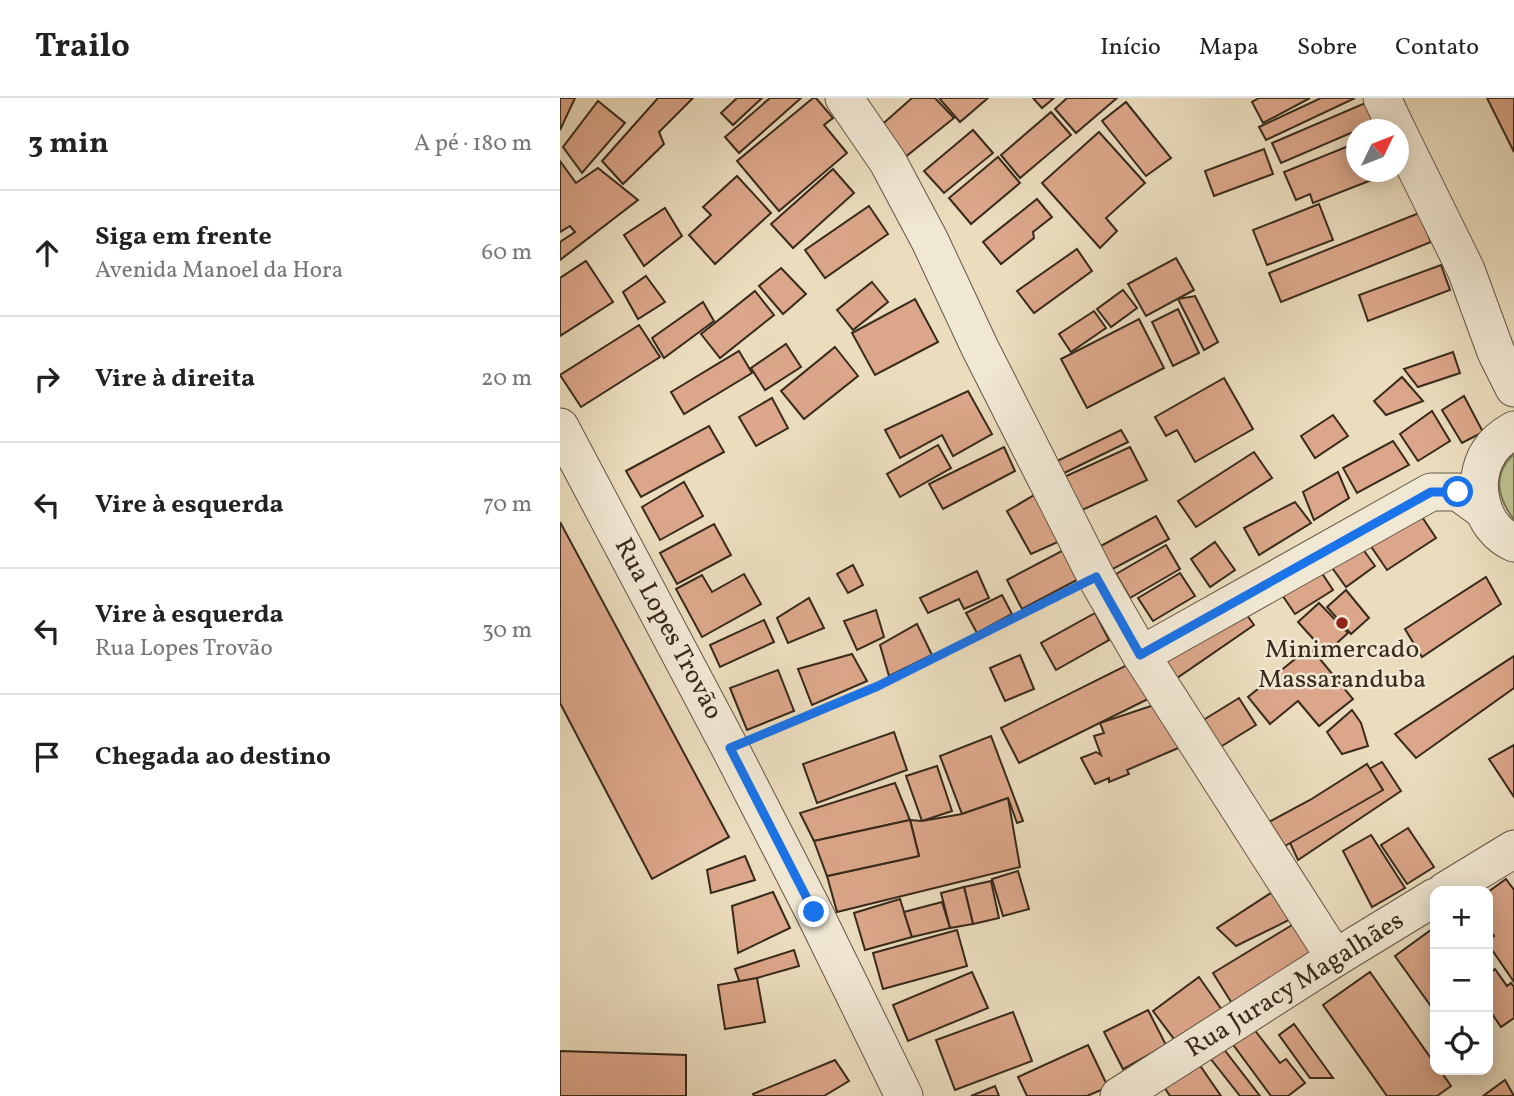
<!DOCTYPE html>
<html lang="pt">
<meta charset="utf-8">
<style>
body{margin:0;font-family:Vollkorn,serif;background:#f6f6f6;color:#222}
.controls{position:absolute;right:21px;bottom:21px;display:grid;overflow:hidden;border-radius:14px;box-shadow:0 4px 18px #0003}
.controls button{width:63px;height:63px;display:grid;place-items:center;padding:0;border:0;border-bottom:2px solid #e0e0e0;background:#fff;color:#222;font:35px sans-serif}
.compass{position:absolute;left:786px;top:21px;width:63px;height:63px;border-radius:50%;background:#fff;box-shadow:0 4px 18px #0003;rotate:47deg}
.stop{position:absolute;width:21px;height:21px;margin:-16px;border:5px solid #1a73e8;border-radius:50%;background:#fff}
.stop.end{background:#1a73e8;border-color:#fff;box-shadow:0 2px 7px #0008}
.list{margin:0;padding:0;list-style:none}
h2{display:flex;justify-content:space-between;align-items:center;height:91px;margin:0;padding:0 28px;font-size:30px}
h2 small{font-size:23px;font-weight:400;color:#767676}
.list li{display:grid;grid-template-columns:46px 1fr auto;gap:21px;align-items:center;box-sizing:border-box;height:126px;padding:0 28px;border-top:2px solid #e0e0e0}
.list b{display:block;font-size:26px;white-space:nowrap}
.list p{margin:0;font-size:23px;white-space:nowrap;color:#767676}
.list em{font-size:23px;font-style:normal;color:#767676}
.icon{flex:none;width:38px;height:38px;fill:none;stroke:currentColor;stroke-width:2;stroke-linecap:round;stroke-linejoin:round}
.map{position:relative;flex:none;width:954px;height:998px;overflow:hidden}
header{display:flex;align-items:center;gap:42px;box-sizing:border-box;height:98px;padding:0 35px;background:#fff;border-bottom:2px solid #e0e0e0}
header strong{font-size:33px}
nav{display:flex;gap:38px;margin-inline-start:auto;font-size:24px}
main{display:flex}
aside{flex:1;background:#fff}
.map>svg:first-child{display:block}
.green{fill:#bcbf8e;stroke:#7a7454;stroke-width:2}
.building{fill:#dba689;stroke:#392a1b;stroke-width:2}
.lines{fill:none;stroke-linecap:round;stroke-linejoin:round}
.minor-casing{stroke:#655644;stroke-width:39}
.path{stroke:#392a1b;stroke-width:4.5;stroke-dasharray:2 3.5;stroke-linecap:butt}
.minor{stroke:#f1e8d4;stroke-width:37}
.route{stroke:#1a73e8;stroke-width:9}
.poi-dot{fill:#8f2418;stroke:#f1e8d4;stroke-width:2.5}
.labels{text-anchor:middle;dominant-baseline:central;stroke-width:5;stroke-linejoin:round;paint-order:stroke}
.street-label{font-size:26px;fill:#392a1b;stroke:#f1e8d4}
.poi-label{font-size:26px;fill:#392a1b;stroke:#f1e8d4}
</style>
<header>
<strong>Trailo</strong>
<nav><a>Início</a><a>Mapa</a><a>Sobre</a><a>Contato</a></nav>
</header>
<main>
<aside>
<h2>3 min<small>A pé · 180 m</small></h2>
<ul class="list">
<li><svg class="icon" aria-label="ahead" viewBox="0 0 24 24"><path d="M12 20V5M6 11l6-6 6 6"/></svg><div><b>Siga em frente</b><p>Avenida Manoel da Hora</p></div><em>60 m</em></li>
<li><svg class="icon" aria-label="right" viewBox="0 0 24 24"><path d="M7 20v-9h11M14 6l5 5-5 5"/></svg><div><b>Vire à direita</b></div><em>20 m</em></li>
<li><svg class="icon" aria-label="left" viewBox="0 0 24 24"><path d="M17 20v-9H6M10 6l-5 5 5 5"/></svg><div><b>Vire à esquerda</b></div><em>70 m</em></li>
<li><svg class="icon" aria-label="left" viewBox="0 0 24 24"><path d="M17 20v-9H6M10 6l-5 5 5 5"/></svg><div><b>Vire à esquerda</b><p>Rua Lopes Trovão</p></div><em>30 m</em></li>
<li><svg class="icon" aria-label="arrive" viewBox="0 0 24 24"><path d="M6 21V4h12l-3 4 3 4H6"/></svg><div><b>Chegada ao destino</b></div></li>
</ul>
</aside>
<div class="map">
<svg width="954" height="998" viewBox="0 0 954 998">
<rect width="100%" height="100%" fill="#eadcbd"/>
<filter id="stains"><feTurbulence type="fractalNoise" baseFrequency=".00286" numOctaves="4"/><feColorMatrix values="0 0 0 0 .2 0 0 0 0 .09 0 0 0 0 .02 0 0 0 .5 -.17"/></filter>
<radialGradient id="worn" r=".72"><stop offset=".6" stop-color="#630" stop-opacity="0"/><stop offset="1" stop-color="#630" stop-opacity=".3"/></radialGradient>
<!-- green -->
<path class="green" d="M954 356V422C938 400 931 377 954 356Z"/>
<!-- building -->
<g class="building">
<polygon points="0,0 15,0 0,32"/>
<polygon points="98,0 133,0 99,34 104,46 63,86 42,63"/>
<polygon points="177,0 202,0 173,27 161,15"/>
<polygon points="210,0 241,0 179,55 165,39"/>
<polygon points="253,0 256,0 273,20 264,27 287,55 219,113 177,63"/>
<polygon points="352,0 375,0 394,20 344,60 318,30"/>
<polygon points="379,0 428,0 400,24"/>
<polygon points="473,0 494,0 482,10"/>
<polygon points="507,0 557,0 516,35 495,11"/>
<polygon points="699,0 750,0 703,25 692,4"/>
<polygon points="761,0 795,0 706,42 699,29"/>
<polygon points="927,0 954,0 954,54"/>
<polygon points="38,3 65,25 22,75 3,49"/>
<polygon points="810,3 819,23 721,65 712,45"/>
<polygon points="566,4 611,60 586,78 542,23"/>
<polygon points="491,14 511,37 460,80 441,57"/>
<polygon points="413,32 433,55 384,95 364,73"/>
<polygon points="539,34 585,85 546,120 557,133 540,150 482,85"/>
<polygon points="786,49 791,60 796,58 796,74 832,74 753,105 750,96 736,102 724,74"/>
<polygon points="704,51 713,76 654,98 645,73"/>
<polygon points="438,59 460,85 411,126 389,100"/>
<polygon points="0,63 16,85 38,70 78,102 0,162 0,144 15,134 10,128 0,134"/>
<polygon points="273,71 294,95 233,150 211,126"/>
<polygon points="177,78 211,115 155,166 129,137 151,117 143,109"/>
<polygon points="477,101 492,119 473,134 474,140 441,166 423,144"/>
<polygon points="759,106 773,142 707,167 693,132"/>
<polygon points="309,108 328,136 265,180 245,152"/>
<polygon points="105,110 122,138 84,168 64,137"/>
<polygon points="859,115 871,144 721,204 709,175"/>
<polygon points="517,151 532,173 474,215 457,193"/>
<polygon points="616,160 634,192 586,218 568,186"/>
<polygon points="26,163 53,204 0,238 0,180"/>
<polygon points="881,167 890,192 808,223 799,197"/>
<polygon points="221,170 246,196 223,216 199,188"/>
<polygon points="86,178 105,204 78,221 63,194"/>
<polygon points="312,184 328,204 293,232 277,212"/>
<polygon points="563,192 577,210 551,229 537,211"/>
<polygon points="195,193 214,217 160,260 141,236"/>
<polygon points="635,198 658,244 644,252 618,201"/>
<polygon points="355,201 378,244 315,277 292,235"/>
<polygon points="143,204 154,223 104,260 92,240"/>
<polygon points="618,211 639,255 613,268 592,224"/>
<polygon points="534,213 546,230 511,254 499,236"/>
<polygon points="579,221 604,270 527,310 501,261"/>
<polygon points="79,227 100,259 21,309 0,277"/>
<polygon points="226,246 241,269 205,292 191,270"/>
<polygon points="275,249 298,278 244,321 221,293"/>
<polygon points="179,253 192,275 124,316 111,294"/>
<polygon points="893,254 900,275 858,289 844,271"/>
<polygon points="842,279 863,303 826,317 814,303"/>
<polygon points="664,280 693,331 635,364 617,332 606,338 595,319"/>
<polygon points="408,293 432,336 393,358 382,337 340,360 325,332"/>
<polygon points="904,298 923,334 902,345 882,312"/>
<polygon points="212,300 228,330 196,348 179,319"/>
<polygon points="872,313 890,343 858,363 840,336"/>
<polygon points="773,317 788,338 755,360 741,338"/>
<polygon points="149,328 164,354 81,399 66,373"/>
<polygon points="561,332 568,344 498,378 493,365"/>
<polygon points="833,343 849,367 797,395 783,370"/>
<polygon points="378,347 391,370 340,399 327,376"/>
<polygon points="444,349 455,373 383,411 369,386"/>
<polygon points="570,349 587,382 520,413 504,379"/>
<polygon points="694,354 712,380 636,429 618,403"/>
<polygon points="778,374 789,400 754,422 743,394"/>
<polygon points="124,384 143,418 100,442 82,409"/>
<polygon points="476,396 500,443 471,456 447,413"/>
<polygon points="735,404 751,425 699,457 684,430"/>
<polygon points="856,410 876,440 827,472 806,441"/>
<polygon points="596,418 609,441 551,472 539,449"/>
<polygon points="0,424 169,739 92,781 0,605"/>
<polygon points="154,426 171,457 117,486 100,455"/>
<polygon points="794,439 815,468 786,489 765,460"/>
<polygon points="655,444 675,472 650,489 631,461"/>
<polygon points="515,446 530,475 462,511 447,482"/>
<polygon points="606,447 620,471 570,500 556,476"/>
<polygon points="752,460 773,492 735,516 714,485"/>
<polygon points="293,467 303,487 288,495 277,476"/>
<polygon points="417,473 429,500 404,511 399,501 368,515 360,500"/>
<polygon points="620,475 635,498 593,523 578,500"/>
<polygon points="184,476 201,506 142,539 116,491 142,477 152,494"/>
<polygon points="926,479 941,506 862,559 845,531"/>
<polygon points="786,492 809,520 791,536 767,509"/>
<polygon points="442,497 452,516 417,535 406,515"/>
<polygon points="249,500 264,530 228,545 217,520"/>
<polygon points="677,503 694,527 617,580 600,556"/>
<polygon points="759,505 788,535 766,555 738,524"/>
<polygon points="316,512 324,539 297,552 284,523"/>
<polygon points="535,515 549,542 496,572 481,545"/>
<polygon points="204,522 214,544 160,569 150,547"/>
<polygon points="357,526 372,557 329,578 320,547"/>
<polygon points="750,549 793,601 759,628 738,603 710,626 688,599"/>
<polygon points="292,556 307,583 252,607 238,571"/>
<polygon points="460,557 474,591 445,603 430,570"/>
<polygon points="954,558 954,590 856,660 835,636"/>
<polygon points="573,564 590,600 459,665 441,630"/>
<polygon points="218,572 234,613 187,632 170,590"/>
<polygon points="679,600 696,627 649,656 632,629"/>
<polygon points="597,606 623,648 567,672 569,676 549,684 549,680 535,686 521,660 536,654 541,657 534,638 544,635 540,625"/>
<polygon points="792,612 801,625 808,648 782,656 767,634"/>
<polygon points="334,634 347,672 257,705 243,666"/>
<polygon points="431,638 463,723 457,725 448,700 402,716 380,658"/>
<polygon points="954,647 954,699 929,661"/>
<polygon points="822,664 841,693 738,762 719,721"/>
<polygon points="807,666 823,692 718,752 703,727 750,702"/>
<polygon points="377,668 392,713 362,723 346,678"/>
<polygon points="335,685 350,722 254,743 240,715"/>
<polygon points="448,700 460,769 277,814 267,778 359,758 350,722 362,723 402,716"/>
<polygon points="350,722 359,758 267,778 254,743"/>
<polygon points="848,730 874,769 847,786 821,747"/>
<polygon points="811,737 845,790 812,809 783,753"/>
<polygon points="185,758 195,782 151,795 147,772"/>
<polygon points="458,773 469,811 443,818 432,781"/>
<polygon points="946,781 954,792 954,884 928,846 928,842 934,838 928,829 928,794"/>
<polygon points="431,783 439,820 413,826 404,789"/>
<polygon points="404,789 413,826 390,830 381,795"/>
<polygon points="717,791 737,818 676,848 657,830"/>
<polygon points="213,794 230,830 178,855 172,808"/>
<polygon points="340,801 352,839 305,852 294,815"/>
<polygon points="382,804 390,830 352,839 344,814"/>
<polygon points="742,821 762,853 673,907 653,875"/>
<polygon points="875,829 875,914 835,858"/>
<polygon points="397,832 407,868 323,891 313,855"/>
<polygon points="234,852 239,868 197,880 181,888 175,871"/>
<polygon points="935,871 947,888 951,885 954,889 954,920 941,929 928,910 928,877"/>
<polygon points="412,874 428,910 348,943 333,907"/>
<polygon points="810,874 875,966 875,972 880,972 891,988 877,998 827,998 763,907"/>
<polygon points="639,879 662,912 617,945 593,913"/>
<polygon points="197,880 205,924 165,931 158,887"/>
<polygon points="588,912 606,947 563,971 544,934"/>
<polygon points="453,914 472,963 395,992 376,942"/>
<polygon points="687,922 720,965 726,961 745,985 728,998 711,998 666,937"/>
<polygon points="734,926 773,980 750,980 719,937"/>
<polygon points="528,947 548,989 527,998 467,998 458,979"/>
<polygon points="663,950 700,998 680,998 650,960"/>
<polygon points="0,953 126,957 126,998 0,998"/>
<polygon points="275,962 289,983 264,998 194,998 193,996"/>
<polygon points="639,966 661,998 610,998 604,989"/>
<polygon points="945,982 954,998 923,998"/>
<polygon points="435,988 439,998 411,998"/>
</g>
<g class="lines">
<!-- minor casing -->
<g class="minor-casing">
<g id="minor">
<polyline points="284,0 328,64 370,143 420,250 536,479 581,557 775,860"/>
<polyline points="822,0 837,32"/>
<polyline points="838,34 906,172 936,254 954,290"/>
<polyline points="0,329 170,650 254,814 344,998"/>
<path d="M954 332C945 337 935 344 929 354 910 384 920 430 954 445"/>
<polyline points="581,557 871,394 898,394 923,412"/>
<polyline points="885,793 954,751"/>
<polyline points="559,998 775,860 875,799"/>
</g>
</g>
<!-- path -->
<polyline class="path" points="204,636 318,588 503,496"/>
<!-- minor -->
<use href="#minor" class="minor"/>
</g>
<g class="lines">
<!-- route -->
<polyline class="route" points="254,814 170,650 318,588 536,479 580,557 871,394 898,394"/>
</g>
<!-- markers -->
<circle class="poi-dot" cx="782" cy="525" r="7"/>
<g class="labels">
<!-- street labels -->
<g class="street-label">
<text transform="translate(108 531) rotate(62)">Rua Lopes Trovão</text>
<text transform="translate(735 887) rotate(-32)">Rua Juracy Magalhães</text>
</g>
<!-- poi labels -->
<g class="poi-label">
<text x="782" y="552">Minimercado<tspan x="782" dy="30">Massaranduba</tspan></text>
</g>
</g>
<rect width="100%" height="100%" filter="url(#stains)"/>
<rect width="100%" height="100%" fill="url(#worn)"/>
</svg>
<div class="controls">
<button>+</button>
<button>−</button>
<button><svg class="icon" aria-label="locate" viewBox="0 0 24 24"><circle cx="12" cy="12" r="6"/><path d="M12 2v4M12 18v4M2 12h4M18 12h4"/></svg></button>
</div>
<svg class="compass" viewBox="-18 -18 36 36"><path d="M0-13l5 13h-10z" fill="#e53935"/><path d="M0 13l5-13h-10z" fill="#767676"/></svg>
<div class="stop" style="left:898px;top:394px"></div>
<div class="stop end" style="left:254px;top:814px"></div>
</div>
</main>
